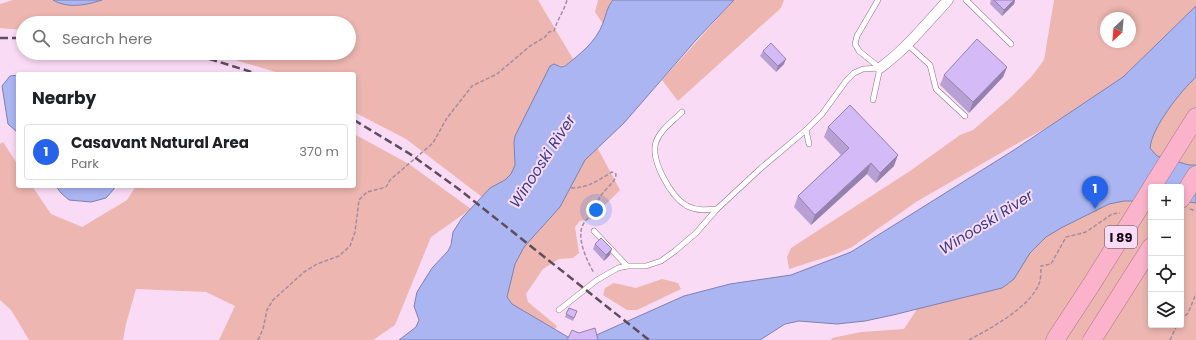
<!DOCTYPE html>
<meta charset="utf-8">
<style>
body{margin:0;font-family:Poppins,sans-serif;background:#f6f6f6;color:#202124}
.controls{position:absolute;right:12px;bottom:12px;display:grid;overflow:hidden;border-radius:4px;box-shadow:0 2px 6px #0003}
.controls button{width:36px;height:36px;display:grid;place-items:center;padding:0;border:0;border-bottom:1px solid #e0e0e0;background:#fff;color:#202124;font:20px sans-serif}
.compass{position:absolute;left:1100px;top:12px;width:36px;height:36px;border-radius:50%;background:#fff;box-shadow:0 2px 6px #0003;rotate:206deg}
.you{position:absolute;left:596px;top:210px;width:14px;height:14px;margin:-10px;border:3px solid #fff;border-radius:50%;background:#1a73e8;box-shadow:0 0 0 6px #1a73e833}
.badge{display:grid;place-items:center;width:26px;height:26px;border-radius:50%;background:#2563eb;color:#fff;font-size:13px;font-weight:700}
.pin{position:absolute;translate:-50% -33px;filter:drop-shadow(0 1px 2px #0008)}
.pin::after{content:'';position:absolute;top:21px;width:14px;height:12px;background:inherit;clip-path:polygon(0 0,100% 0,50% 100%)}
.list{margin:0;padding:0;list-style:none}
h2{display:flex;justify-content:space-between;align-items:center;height:52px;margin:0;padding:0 16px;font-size:17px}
h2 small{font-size:13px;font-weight:400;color:#757577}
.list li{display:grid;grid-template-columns:26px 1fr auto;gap:12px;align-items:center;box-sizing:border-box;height:56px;margin:0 8px 8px;padding:0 8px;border:1px solid #e0e0e0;border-radius:4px}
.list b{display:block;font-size:15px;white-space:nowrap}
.list p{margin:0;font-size:13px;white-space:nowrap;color:#757577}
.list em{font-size:13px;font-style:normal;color:#757577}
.icon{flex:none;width:22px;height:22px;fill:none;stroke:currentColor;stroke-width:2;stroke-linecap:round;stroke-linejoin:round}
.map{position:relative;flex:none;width:1196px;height:340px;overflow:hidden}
.search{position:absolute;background:#fff;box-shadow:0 2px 6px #0003;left:16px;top:16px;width:340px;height:44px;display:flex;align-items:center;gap:10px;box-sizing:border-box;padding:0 14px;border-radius:22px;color:#757577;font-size:15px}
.panel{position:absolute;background:#fff;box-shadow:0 2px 6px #0003;left:16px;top:72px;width:340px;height:116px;border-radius:4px}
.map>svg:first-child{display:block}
.green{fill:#edb6b0;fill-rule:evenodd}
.water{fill:#aab5f2;stroke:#7d81af}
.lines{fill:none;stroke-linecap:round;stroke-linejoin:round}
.lane-casing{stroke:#8d7289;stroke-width:6}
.street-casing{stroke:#8d7289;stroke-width:11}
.highway-casing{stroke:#a9788a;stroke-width:19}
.path{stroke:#a48ca0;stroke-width:1.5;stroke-dasharray:4 2;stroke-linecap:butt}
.lane{stroke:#fff;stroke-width:5}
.street{stroke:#fff;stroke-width:10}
.highway{stroke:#fab3ca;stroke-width:18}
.rail{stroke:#5e4d5b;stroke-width:2.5;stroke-dasharray:8 4;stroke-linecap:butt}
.highway-bridge-casing{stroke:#a9788a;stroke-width:19;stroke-linecap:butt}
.highway-bridge{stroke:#fab3ca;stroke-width:18}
.wall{fill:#b6a0d4}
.shaded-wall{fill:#9482ad}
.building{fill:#d4baf7;stroke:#9482ad}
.labels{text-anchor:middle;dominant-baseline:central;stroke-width:4;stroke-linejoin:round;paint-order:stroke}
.shield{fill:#fadbf5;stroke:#584856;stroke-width:1}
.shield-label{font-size:13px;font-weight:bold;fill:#130912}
.water-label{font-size:15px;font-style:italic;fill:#393e86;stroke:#fadbf5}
</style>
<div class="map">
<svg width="1196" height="340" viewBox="0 0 1196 340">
<rect width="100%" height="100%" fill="#fadbf5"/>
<!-- green -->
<g class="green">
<path d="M13 0H53L58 3 95 2 102 0H538L573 59C566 65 563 68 554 64L514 142 515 165 511 174 505 180 490 188 482 197 406 139 354 112V74H282L212 53H349V23H23V30L0 28V4Z"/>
<polygon points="598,0 613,0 608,8 603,24 595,12"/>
<polygon points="734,0 784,0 781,8 678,101 662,80"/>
<path d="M1054 0H1196V6L1123 77 1048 127 1011 147 916 202 852 247 836 254 789 269 787 257 791 248 910 171 960 135 973 130 1010 98 1032 76 1044 60ZM1106 18H1130V42H1106Z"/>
<path d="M1196 52V340H831L832 338 861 332 904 329 932 286ZM1151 187H1181V325H1151Z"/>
<polygon points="354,134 409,164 471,209 431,237 395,325 373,340 219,340 235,306 206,292 136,289 126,324 123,340 29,340 11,310 0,300 0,144 3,142 18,165 18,186 32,186 51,214 82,227 127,200 136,186 354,186"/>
<polygon points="597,147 620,190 591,219 580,221 575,227 579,253 573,258 559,259 543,269 526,294 528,302 557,326 555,329 512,304 507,297 515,264 524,247 560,207 585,160"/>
<polygon points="662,279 678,283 681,289 637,310 627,310 603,295 605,288 614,283 636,288"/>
</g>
<!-- water -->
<g class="water">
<path d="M53 0H102C87 5 68 9 53 0Z"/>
<path d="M613 0H734L696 40 624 123 585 160 560 207 524 247 515 264 507 297 512 304 573 340H399L416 327 419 320 414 306 417 292 432 268 448 251 451 245 453 232 462 218 490 188 505 180 511 174 515 165 514 142 515 136 550 66 554 64 561 67 565 66C580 54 596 42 603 23 606 15 607 7 613 0Z"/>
<path d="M1196 6V77C1180 92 1152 127 1150 148L1157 156 1189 165H1196V203L1181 201V187H1151V201H1124L1109 204 1061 228 1046 237 1030 253 1014 279 1002 288 893 315 865 321 837 324 799 321 785 324 760 340H580L592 337 684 296 730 284 791 275 851 252 1014 150 1123 77Z"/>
<polygon points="18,75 18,133 8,124 2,86 10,76"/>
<polygon points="56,186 114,186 114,189 106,198 91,202 69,200 61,193"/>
</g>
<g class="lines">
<!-- lane casing -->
<g class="lane-casing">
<g id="lane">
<polyline points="878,0 857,36 855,44 859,51 880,68"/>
<polyline points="966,0 1011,44"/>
<polyline points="908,45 930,65 936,89 965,116"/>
<polyline points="873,100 880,68"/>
<path d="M682 112C673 121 660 130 656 142 650 160 671 197 687 206 697 211 707 210 717 209"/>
<polyline points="806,130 809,144"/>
<polyline points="594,231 627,266"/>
<polyline points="559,310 597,280 618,268 627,266 646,266 661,261 675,251 696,233 717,209 760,169 806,130 822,114 846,81 854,73 863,69 880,68"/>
</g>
</g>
<!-- street casing -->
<g class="street-casing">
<path id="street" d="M880 68C906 49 926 24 948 0"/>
</g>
<!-- highway casing -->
<g class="highway-casing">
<g id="highway">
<polyline points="1152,187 1196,117"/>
<polyline points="1181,199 1196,175"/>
<polyline points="1055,340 1091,285"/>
<polyline points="1092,340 1151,247"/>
</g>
</g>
<!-- path -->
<g class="path">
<path d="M571 188C588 188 597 181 612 172L616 174C616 182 606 188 602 194 597 200 597 208 592 214 590 217 586 219 584 223 575 236 587 261 594 273"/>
<polyline points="1190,209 1196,211"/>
<polyline points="1181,320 1188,313 1196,294"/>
<path d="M258 340 263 329 267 310 273 300 304 272 317 264 339 256 350 246 355 232 359 200 367 192 386 187 390 180 433 143 447 118 472 86 497 74 530 46 545 37 549 32 554 31C557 20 564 11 567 0"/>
<path d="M969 340C991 328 1029 308 1039 284 1041 279 1041 271 1041 266L1051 264 1066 237 1086 232 1112 214 1120 213"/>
<polyline points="1170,340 1177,325"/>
</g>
<!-- lane -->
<use href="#lane" class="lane"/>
<!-- street -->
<use href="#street" class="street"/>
<!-- highway -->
<use href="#highway" class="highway"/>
<!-- rail -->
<g class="rail">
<polyline points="0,38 23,38"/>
<polyline points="186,53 213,60 258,74"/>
<polyline points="354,120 410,154 460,190 649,340"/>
</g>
<!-- highway-bridge casing -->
<g class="highway-bridge-casing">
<polyline id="highway-bridge" points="1091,285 1151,189"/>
</g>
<!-- highway-bridge -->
<use href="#highway-bridge" class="highway-bridge"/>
</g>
<!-- wall -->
<g class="wall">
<polygon points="991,0 1015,0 1014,4 1002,16 990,4"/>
<polygon points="763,51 784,64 776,72 760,56"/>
<polygon points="1007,67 1003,77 969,113 940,85 944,75"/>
<polygon points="828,127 894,166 876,183 867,174 811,225 794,207 798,196 841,155 824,137"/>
<polygon points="595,244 610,255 604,261 593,249"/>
<polygon points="569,308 577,311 573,321 565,317"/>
</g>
<!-- shaded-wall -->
<g class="shaded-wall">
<polygon points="1014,0 1015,0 1014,4 1002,16 1004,10"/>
<polygon points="786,59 784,64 776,72 778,66"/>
<polygon points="1007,67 1003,77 969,113 973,102"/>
<polygon points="898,155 894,166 876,183 880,173"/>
<polygon points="871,163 867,174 811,225 815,215"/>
<polygon points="612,249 610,255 604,261 606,255"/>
</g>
<!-- building -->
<g class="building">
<polygon points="994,0 1014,0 1004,10"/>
<polygon points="977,39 1007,67 973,102 944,75"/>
<polygon points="771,43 786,59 778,66 763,51"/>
<polygon points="850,105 898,155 880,173 871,163 815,215 798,196 849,148 828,127"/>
<polygon points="601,238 612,249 606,255 595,244"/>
<polygon points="569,308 577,311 574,318 566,314"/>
<polygon points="595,328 598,340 567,340 572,330 579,333"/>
</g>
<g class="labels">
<!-- shield labels -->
<rect class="shield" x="1105" y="226" width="32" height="22" rx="3"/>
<g class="shield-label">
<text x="1121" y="237">I 89</text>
</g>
<!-- water labels -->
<g class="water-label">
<text transform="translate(542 161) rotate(-57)">Winooski River</text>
<text transform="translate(986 222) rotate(-32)">Winooski River</text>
</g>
</g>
</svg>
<div class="controls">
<button>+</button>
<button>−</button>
<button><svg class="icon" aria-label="locate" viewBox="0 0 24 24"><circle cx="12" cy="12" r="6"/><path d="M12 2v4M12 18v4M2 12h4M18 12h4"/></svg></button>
<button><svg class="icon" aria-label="layers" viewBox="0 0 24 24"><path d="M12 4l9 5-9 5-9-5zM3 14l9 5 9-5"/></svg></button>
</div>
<svg class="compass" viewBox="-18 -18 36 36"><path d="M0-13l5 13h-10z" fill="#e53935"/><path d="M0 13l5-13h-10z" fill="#757577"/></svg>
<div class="you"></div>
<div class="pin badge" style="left:1095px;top:209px">1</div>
<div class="search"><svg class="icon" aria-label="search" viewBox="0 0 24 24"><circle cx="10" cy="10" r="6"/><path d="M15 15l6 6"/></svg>Search here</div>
<section class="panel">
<h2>Nearby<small></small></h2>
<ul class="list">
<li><span class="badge">1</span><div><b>Casavant Natural Area</b><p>Park</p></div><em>370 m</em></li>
</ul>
</section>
</div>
